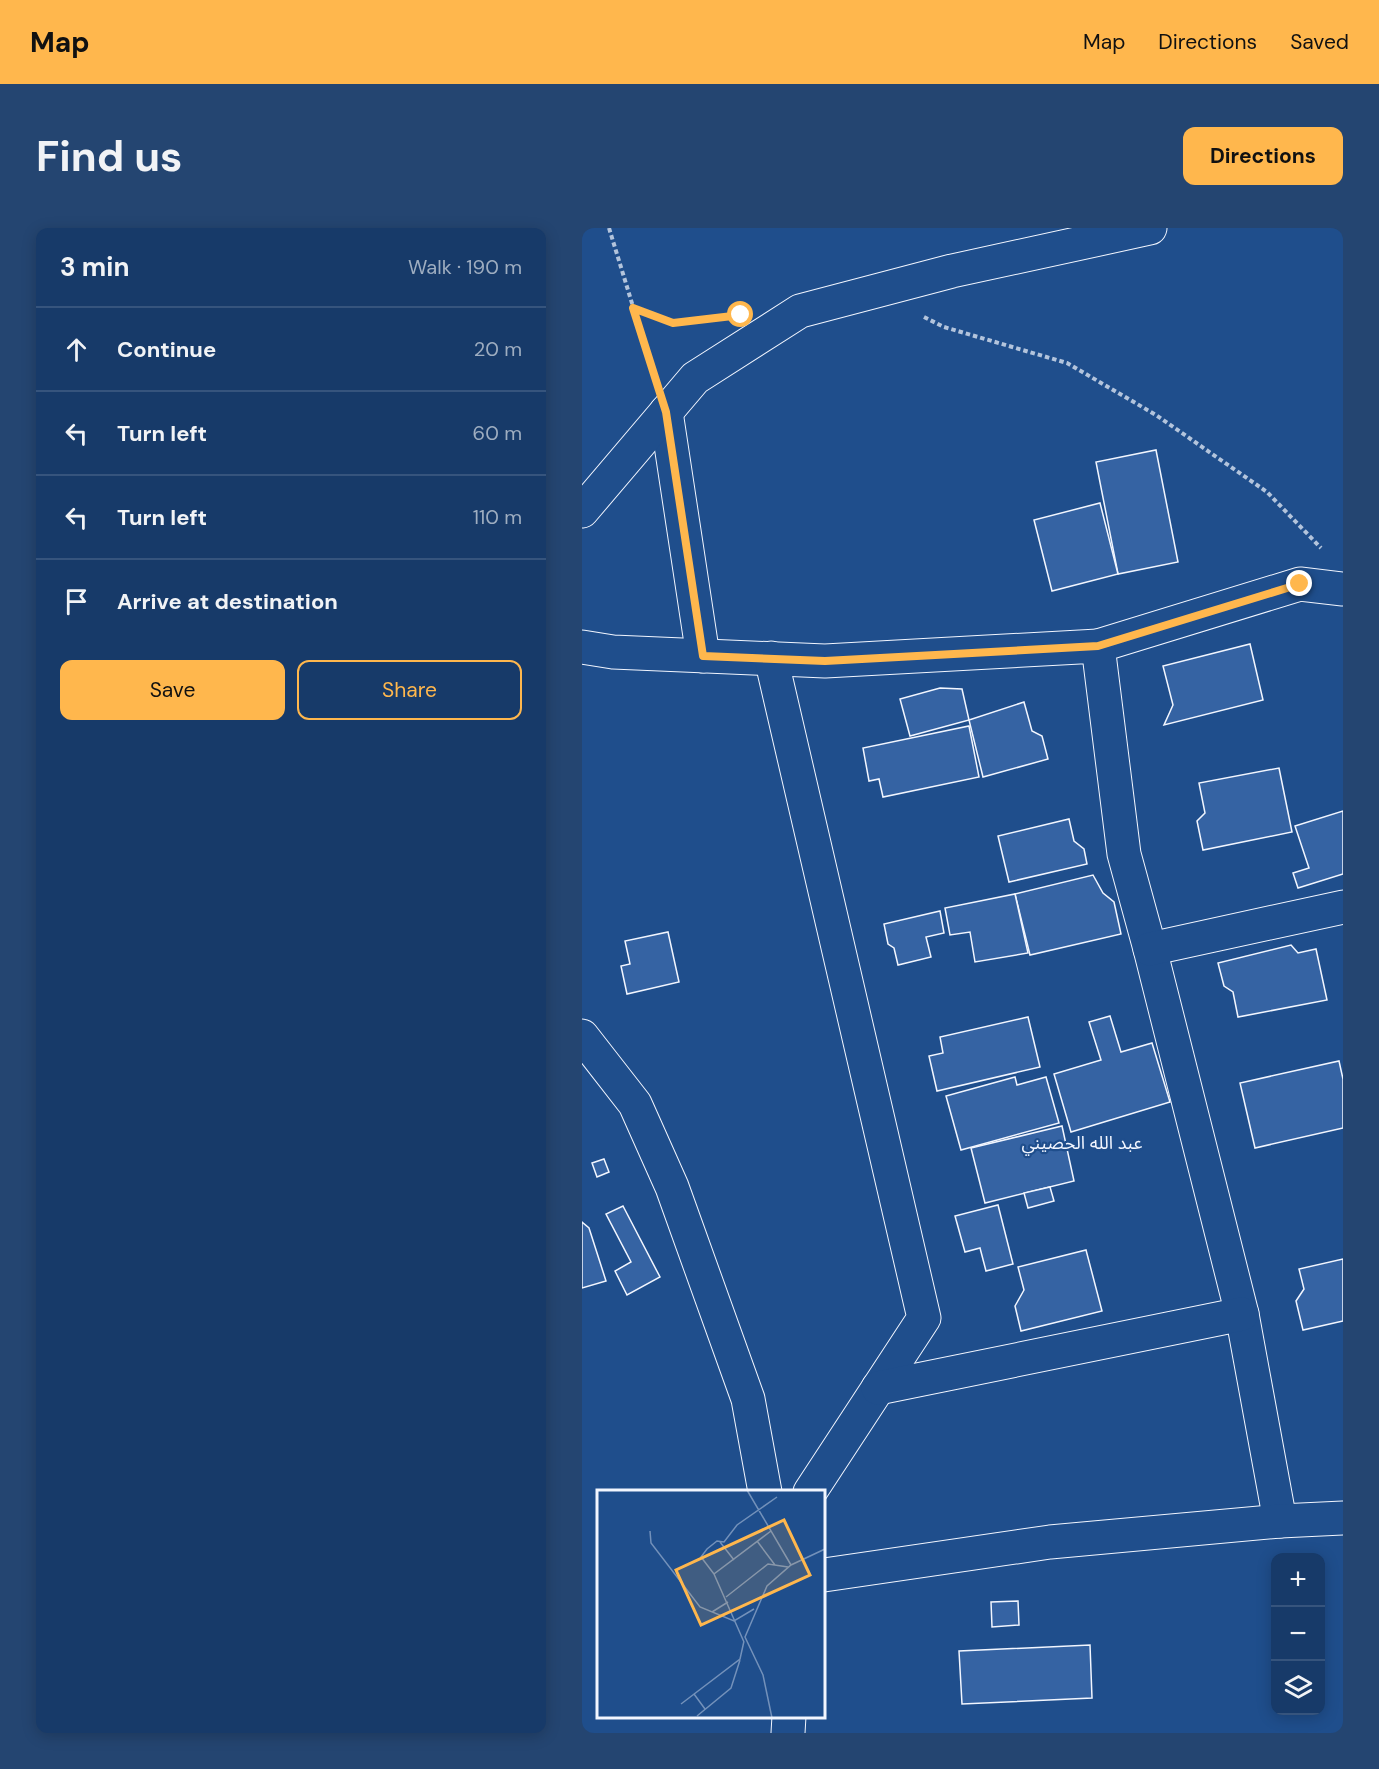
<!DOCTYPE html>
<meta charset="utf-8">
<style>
body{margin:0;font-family:"DM Sans","Noto Sans Arabic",sans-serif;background:#244571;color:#f1f3f6}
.controls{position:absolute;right:18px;bottom:18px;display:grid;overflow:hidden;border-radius:12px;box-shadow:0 3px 15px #0003}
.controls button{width:54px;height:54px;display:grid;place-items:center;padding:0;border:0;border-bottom:2px solid #36547d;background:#173a69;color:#f1f3f6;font:30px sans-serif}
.stop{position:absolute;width:18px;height:18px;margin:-14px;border:4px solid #ffb74d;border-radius:50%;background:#fff}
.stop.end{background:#ffb74d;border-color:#fff;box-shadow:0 2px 6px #0008}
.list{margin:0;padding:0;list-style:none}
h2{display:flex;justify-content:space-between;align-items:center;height:78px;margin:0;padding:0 24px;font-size:26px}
h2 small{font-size:20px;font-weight:400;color:#9eadc0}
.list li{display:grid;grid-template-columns:39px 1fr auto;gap:18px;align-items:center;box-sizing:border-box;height:84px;padding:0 24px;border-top:2px solid #36547d}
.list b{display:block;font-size:22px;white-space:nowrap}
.list em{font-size:20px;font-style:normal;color:#9eadc0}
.actions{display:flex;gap:12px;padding:18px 24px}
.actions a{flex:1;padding:14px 0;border:2px solid #ffb74d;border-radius:12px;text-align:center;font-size:21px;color:#ffb74d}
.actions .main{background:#ffb74d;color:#111}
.icon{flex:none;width:33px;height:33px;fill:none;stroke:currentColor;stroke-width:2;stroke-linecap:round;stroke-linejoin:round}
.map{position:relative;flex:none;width:761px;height:1505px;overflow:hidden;border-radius:12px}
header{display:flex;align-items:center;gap:36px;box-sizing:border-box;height:84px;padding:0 30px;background:#ffb74d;color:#111}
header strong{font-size:28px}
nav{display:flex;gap:33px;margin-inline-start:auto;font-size:21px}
.intro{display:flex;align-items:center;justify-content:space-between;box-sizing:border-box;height:144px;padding:0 36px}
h1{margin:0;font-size:42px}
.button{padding:15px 27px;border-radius:12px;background:#ffb74d;color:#111;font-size:21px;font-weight:700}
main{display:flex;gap:36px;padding:0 36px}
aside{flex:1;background:#173a69;border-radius:12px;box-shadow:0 3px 15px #0003}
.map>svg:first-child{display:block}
.building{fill:#3563a3;stroke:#f2f6ff;stroke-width:1.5}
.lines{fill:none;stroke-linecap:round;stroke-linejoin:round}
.minor-casing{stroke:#f2f6ff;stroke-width:35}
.path{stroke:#b3c4dc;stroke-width:4;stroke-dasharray:4.5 3;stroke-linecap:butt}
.minor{stroke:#1f4e8c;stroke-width:33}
.route{stroke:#ffb74d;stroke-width:8}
.labels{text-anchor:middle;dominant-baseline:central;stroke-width:4.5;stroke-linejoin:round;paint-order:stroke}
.quarter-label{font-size:18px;fill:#f2f6ff;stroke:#1f4e8c}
.inset-road{fill:none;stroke:#7391ba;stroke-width:1.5}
.view{fill:#ffb74d;fill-opacity:0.15;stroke:#ffb74d;stroke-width:3}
.inset-edge{fill:none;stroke:#f2f6ff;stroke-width:3}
</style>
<header>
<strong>Map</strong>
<nav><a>Map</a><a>Directions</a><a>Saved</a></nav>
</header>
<div class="intro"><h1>Find us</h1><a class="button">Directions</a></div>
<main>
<aside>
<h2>3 min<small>Walk · 190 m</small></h2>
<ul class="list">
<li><svg class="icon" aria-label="ahead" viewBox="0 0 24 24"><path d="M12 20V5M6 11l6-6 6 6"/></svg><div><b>Continue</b></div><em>20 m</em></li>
<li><svg class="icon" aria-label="left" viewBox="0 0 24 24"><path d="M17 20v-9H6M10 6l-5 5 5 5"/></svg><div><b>Turn left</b></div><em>60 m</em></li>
<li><svg class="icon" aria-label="left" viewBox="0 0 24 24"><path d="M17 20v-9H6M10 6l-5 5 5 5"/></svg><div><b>Turn left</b></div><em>110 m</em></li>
<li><svg class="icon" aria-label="arrive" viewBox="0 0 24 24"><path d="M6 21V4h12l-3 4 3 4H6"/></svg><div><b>Arrive at destination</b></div></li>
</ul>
<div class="actions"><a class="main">Save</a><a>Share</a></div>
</aside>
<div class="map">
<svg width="761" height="1505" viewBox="0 0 761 1505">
<rect width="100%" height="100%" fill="#1f4e8c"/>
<!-- building -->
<g class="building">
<polygon points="574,222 596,334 536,346 514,234"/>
<polygon points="518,275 536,346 470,363 452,292"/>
<polygon points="668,416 681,472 582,497 591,477 581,438"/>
<polygon points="358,460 380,461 387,492 328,508 318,471"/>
<polygon points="442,474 450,503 460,508 466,531 401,549 387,492"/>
<polygon points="387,498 397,549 301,569 297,551 287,553 281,520"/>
<polygon points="697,540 710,604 621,622 615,593 623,585 617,555"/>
<polygon points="761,583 761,646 716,660 711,645 727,640 713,598"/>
<polygon points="487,591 492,613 502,621 505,636 427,654 416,608"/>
<polygon points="511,647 521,665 532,674 539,706 448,727 433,666"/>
<polygon points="433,666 446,725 393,734 388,704 368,707 363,680"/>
<polygon points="358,683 362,705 344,709 349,729 316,737 312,720 306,716 302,696"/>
<polygon points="86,704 97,754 45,766 39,738 48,736 43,713"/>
<polygon points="709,717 716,725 734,721 745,772 656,789 651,764 642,758 636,735"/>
<polygon points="528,788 539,824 570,815 588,874 489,904 472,846 519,832 507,794"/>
<polygon points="446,789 458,839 355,863 347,828 361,825 358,809"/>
<polygon points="757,833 761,851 761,900 673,920 658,855"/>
<polygon points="433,849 435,857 464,849 477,895 379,922 364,868"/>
<polygon points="480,898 492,953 403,975 389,920"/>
<polygon points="22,931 27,944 15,949 10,935"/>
<polygon points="468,959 472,973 446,980 442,965"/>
<polygon points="416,977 431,1036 404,1043 398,1020 383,1024 373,988"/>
<polygon points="41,978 78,1049 45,1067 33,1043 49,1034 24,986"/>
<polygon points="0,994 7,1000 24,1053 0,1060"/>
<polygon points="504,1022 520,1083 439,1103 433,1078 442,1062 436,1039"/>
<polygon points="761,1031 761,1093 721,1102 714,1073 722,1061 717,1041"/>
<polygon points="436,1373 437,1397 410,1399 409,1374"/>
<polygon points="508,1417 510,1470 380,1476 377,1423"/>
</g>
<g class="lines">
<!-- minor casing -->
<g class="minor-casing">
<g id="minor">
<polyline points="84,184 121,428"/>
<polyline points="0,283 113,150 218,83 370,43 568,0"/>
<polyline points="516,418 718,356 761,361"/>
<polyline points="0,419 31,424 243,433 516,418 542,626 568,721 660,1086 698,1293"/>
<polyline points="189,430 342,1090 228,1264"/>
<polyline points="568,721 761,679"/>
<polyline points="0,808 53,876 90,959 166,1171 183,1264"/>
<polyline points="296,1160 660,1086"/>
<polyline points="242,1347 468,1314 698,1293 761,1290"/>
<polyline points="206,1505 207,1488"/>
</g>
</g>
<!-- path -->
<g class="path">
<polyline points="27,0 71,144"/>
<polyline points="52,80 91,95 138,90"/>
<polyline points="342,89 362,99 485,135 574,187 685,264 739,320"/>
</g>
<!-- minor -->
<use href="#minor" class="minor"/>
</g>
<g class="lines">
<!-- route -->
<polyline class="route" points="159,87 91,95 51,80 84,184 121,428 243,433 516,418 718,356"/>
</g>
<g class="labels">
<!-- quarter labels -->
<g class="quarter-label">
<text x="500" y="915">عبد الله الحصيني</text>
</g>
</g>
<!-- overview -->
<g transform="translate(15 1262)">
<rect width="228" height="228" fill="#1f4e8c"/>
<path class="inset-road" d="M150 0 194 75M53 41 54 53 103 117 137 131 157 119M160 51 178 75M123 52 137 70M117 84 104 67 110 59 120 51 127 52 140 35 180 7M129 107 171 74 191 77M115 122 131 112M147 152 117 84 174 41M97 204 108 219M84 214 143 169 147 151M100 226 134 198 143 170M175 228 166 185 148 147 170 96 194 75 228 59"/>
<path class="view" d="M187 30 213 85 104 135 79 80Z"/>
<rect width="228" height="228" class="inset-edge"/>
</g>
</svg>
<div class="controls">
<button>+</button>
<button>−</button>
<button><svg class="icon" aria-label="layers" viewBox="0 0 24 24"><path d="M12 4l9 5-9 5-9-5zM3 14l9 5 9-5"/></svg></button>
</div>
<div class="stop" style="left:159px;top:87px"></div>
<div class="stop end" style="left:718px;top:356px"></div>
</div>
</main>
